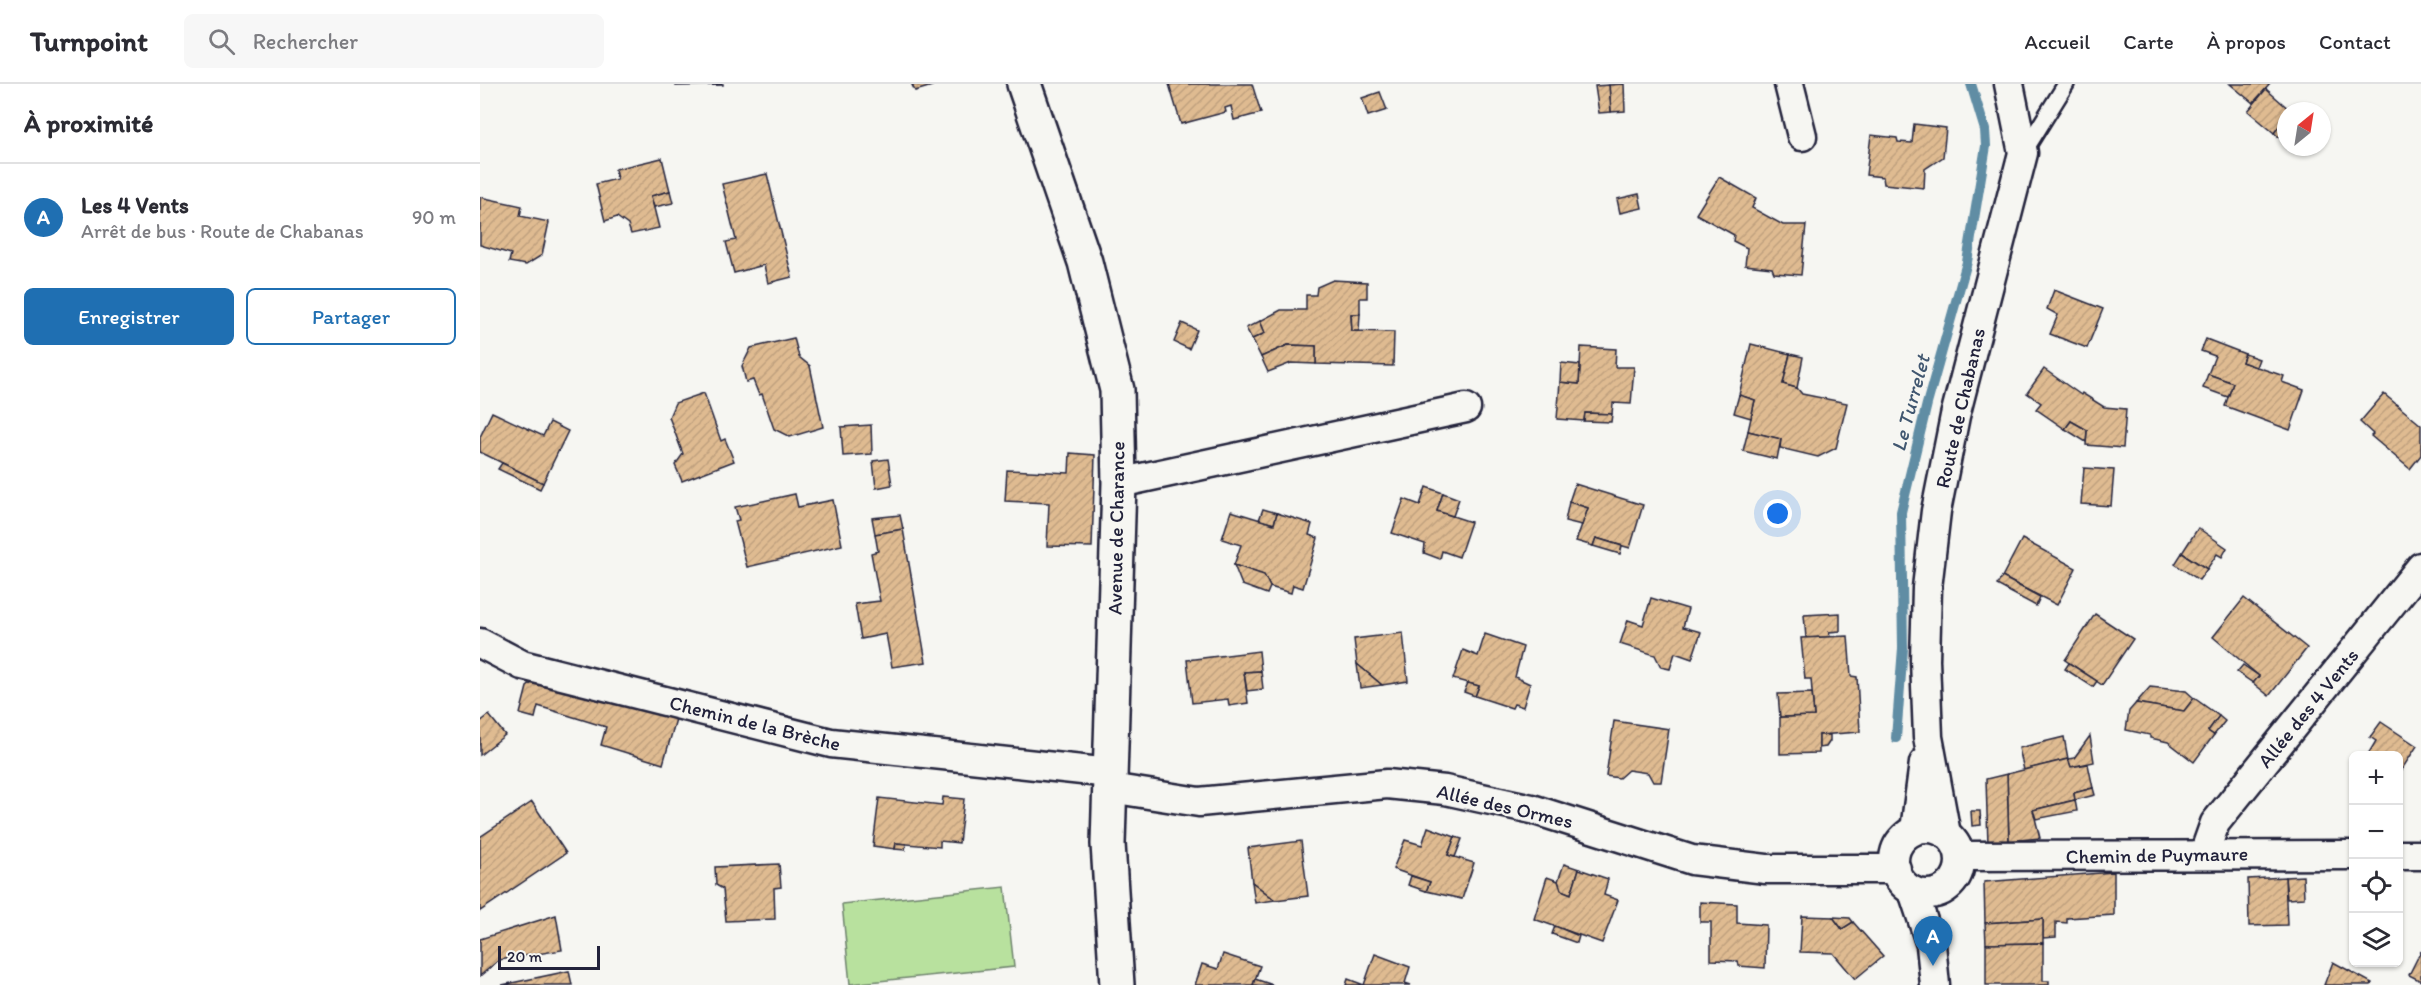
<!DOCTYPE html>
<html lang="fr">
<meta charset="utf-8">
<style>
body{margin:0;font-family:Itim,sans-serif;background:#f7f7f7;color:#2b2b33}
.controls{position:absolute;right:18px;bottom:18px;display:grid;overflow:hidden;border-radius:9px;box-shadow:0 2px 4px #0004}
.controls button{width:54px;height:54px;display:grid;place-items:center;padding:0;border:0;border-bottom:2px solid #e1e1e2;background:#fff;color:#2b2b33;font:30px sans-serif}
.compass{position:absolute;left:1797px;top:18px;width:54px;height:54px;border-radius:50%;background:#fff;box-shadow:0 2px 4px #0004;rotate:30deg}
.scale{position:absolute;left:18px;bottom:15px;width:102px;box-sizing:border-box;padding-left:6px;border:3px solid #22223b;border-top:0;font-size:16px;line-height:21px;white-space:nowrap;color:#22223b;-webkit-text-stroke:4px #f6f6f2;paint-order:stroke}
.you{position:absolute;left:1298px;top:430px;width:21px;height:21px;margin:-15px;border:4px solid #fff;border-radius:50%;background:#1a73e8;box-shadow:0 0 0 9px #1a73e833}
.badge{display:grid;place-items:center;width:39px;height:39px;border-radius:50%;background:#1f6fb2;color:#fff;font-size:20px;font-weight:700}
.pin{position:absolute;translate:-50% -50px;filter:drop-shadow(0 2px 3px #0008)}
.pin::after{content:'';position:absolute;top:32px;width:21px;height:18px;background:inherit;clip-path:polygon(0 0,100% 0,50% 100%)}
.list{margin:0;padding:0;list-style:none}
h2{display:flex;justify-content:space-between;align-items:center;height:78px;margin:0;padding:0 24px;font-size:26px}
h2 small{font-size:20px;font-weight:400;color:#7c7c81}
.list li{display:grid;grid-template-columns:39px 1fr auto;gap:18px;align-items:center;box-sizing:border-box;height:108px;padding:0 24px;border-top:2px solid #e1e1e2}
.list b{display:block;font-size:22px;white-space:nowrap}
.list p{margin:0;font-size:20px;white-space:nowrap;color:#7c7c81}
.list em{font-size:20px;font-style:normal;color:#7c7c81}
.actions{display:flex;gap:12px;padding:18px 24px}
.actions a{flex:1;padding:14px 0;border:2px solid #1f6fb2;border-radius:9px;text-align:center;font-size:21px;color:#1f6fb2}
.actions .main{background:#1f6fb2;color:#fff}
.icon{flex:none;width:33px;height:33px;fill:none;stroke:currentColor;stroke-width:2;stroke-linecap:round;stroke-linejoin:round}
.map{position:relative;flex:none;width:1941px;height:901px;overflow:hidden}
header{display:flex;align-items:center;gap:36px;box-sizing:border-box;height:84px;padding:0 30px;background:#fff;border-bottom:2px solid #e1e1e2}
header strong{font-size:28px}
nav{display:flex;gap:33px;margin-inline-start:auto;font-size:21px}
.search{width:420px;height:54px;background:#f7f7f7;display:flex;align-items:center;gap:15px;box-sizing:border-box;padding:0 21px;border-radius:9px;color:#7c7c81;font-size:22px}
main{display:flex}
aside{flex:1;background:#fff}
.map>svg:first-child{display:block}
.grass{fill:#b8e19e;stroke:#6d826c;stroke-width:1.5}
.lines{fill:none;stroke-linecap:round;stroke-linejoin:round}
.stream{stroke:#608da4;stroke-width:10}
.building{fill:url(#building-hatch);stroke:#22223b;stroke-width:1.5}
.lane-casing{stroke:#22223b;stroke-width:20}
.street-casing{stroke:#22223b;stroke-width:33}
.secondary-casing{stroke:#22223b;stroke-width:38}
.lane{stroke:#f6f6f2;stroke-width:15}
.street{stroke:#f6f6f2;stroke-width:28}
.secondary{stroke:#f6f6f2;stroke-width:33}
.labels{text-anchor:middle;dominant-baseline:central;stroke-width:4.5;stroke-linejoin:round;paint-order:stroke}
.street-label{font-size:20px;fill:#22223b;stroke:#f6f6f2}
.water-label{font-size:21px;font-style:italic;fill:#415770;stroke:#f6f6f2}
</style>
<header>
<strong>Turnpoint</strong>
<div class="search"><svg class="icon" aria-label="search" viewBox="0 0 24 24"><circle cx="10" cy="10" r="6"/><path d="M15 15l6 6"/></svg>Rechercher</div>
<nav><a>Accueil</a><a>Carte</a><a>À propos</a><a>Contact</a></nav>
</header>
<main>
<aside>
<h2>À proximité<small></small></h2>
<ul class="list">
<li><span class="badge">A</span><div><b>Les 4 Vents</b><p>Arrêt de bus · Route de Chabanas</p></div><em>90 m</em></li>
</ul>
<div class="actions"><a class="main">Enregistrer</a><a>Partager</a></div>
</aside>
<div class="map">
<svg width="1941" height="901" viewBox="0 0 1941 901">
<defs>
<pattern id="building-hatch" width="6" height="6" patternUnits="userSpaceOnUse" patternTransform="scale(1.5)"><rect width="6" height="6" fill="#dfbb91"/><path d="M-1 1l2-2M0 6l6-6M5 7l2-2" fill="none" stroke="#bfa07e"/></pattern>
</defs>
<rect width="100%" height="100%" fill="#f6f6f2"/>
<filter id="ink" filterUnits="userSpaceOnUse"><feTurbulence type="fractalNoise" baseFrequency=".0167" numOctaves="2"/><feDisplacementMap in="SourceGraphic" scale="12" xChannelSelector="R" yChannelSelector="G"/><feConvolveMatrix kernelMatrix="1 2 1 2 8 2 1 2 1" color-interpolation-filters="sRGB"/></filter>
<g filter="url(#ink)">
<!-- grass -->
<polygon class="grass" points="525,803 534,883 370,900 362,820"/>
<g class="lines">
<!-- stream -->
<polyline class="stream" points="1416,654 1423,564 1421,428 1447,320 1487,178 1506,62 1505,46 1491,0"/>
</g>
<!-- building -->
<g class="building">
<polygon points="196,0 243,0 243,1 196,2"/>
<polygon points="451,0 452,2 435,7 432,1"/>
<polygon points="689,0 772,0 781,29 754,36 751,22 745,24 746,28 701,40"/>
<polygon points="1144,0 1145,27 1131,28 1129,1"/>
<polygon points="1750,0 1790,0 1773,19"/>
<polygon points="1129,1 1131,28 1119,29 1115,2"/>
<polygon points="1786,5 1811,27 1806,27 1806,33 1794,49 1768,27"/>
<polygon points="900,8 907,26 888,32 882,14"/>
<polygon points="1806,33 1806,45 1799,53 1794,49"/>
<polygon points="1434,40 1466,44 1463,73 1445,85 1444,104 1404,100 1403,93 1386,91 1391,51 1417,54 1418,58 1432,59"/>
<polygon points="182,74 190,107 171,112 179,144 151,150 148,141 137,133 125,137 116,100 137,95 135,85"/>
<polygon points="287,90 312,193 288,199 284,181 254,189 246,158 256,156 242,100"/>
<polygon points="1239,93 1276,114 1272,124 1303,141 1326,141 1321,191 1294,189 1292,184 1265,181 1267,164 1253,157 1254,151 1216,130"/>
<polygon points="190,107 193,119 174,123 171,112"/>
<polygon points="1159,110 1162,124 1140,129 1137,115"/>
<polygon points="0,113 42,122 40,132 69,138 62,171 46,181 29,178 31,170 0,161"/>
<polygon points="853,196 887,198 887,214 880,214 880,230 871,230 872,247 914,248 913,282 836,280 836,262 808,261 781,273 772,255 785,249 780,237 801,226 826,226 826,211 836,211 837,203"/>
<polygon points="1574,206 1623,225 1607,264 1570,250 1578,231 1567,225"/>
<polygon points="871,230 880,230 879,247 872,247"/>
<polygon points="780,237 785,249 772,255 766,244"/>
<polygon points="702,239 717,246 709,265 694,258"/>
<polygon points="314,254 319,273 330,282 343,343 310,353 294,345 282,310 279,311 273,296 266,298 262,282 271,264"/>
<polygon points="1726,255 1765,270 1762,278 1804,292 1802,298 1824,306 1810,346 1745,322 1753,299 1728,290 1735,272 1721,267"/>
<polygon points="1271,260 1310,270 1303,300 1317,304 1322,310 1367,319 1356,364 1338,373 1300,364 1301,355 1268,347 1275,316 1259,311"/>
<polygon points="808,261 836,262 836,280 811,279 788,288 781,273"/>
<polygon points="1101,263 1136,265 1135,283 1154,283 1151,320 1133,319 1132,330 1105,329 1104,337 1077,335 1080,298 1099,300"/>
<polygon points="1310,270 1323,273 1317,304 1303,300"/>
<polygon points="1765,270 1779,275 1776,283 1762,278"/>
<polygon points="1081,279 1100,281 1099,300 1080,298"/>
<polygon points="1564,285 1601,311 1602,309 1624,323 1646,325 1643,364 1606,361 1607,346 1591,337 1585,345 1556,325 1561,319 1547,309"/>
<polygon points="1728,290 1753,299 1748,313 1723,304"/>
<polygon points="224,309 241,357 245,355 254,377 202,397 195,381 203,370 189,333 195,319"/>
<polygon points="1904,310 1941,341 1941,371 1930,385 1891,352 1893,350 1880,338"/>
<polygon points="1259,311 1275,316 1271,334 1254,329"/>
<polygon points="12,328 63,352 70,338 88,347 63,399 0,368 0,353"/>
<polygon points="1105,329 1132,330 1131,338 1104,337"/>
<polygon points="1591,337 1607,346 1606,358 1585,345"/>
<polygon points="391,341 392,370 363,372 361,343"/>
<polygon points="1268,347 1301,355 1297,375 1263,367"/>
<polygon points="590,369 615,371 612,463 567,462 569,419 525,417 527,386 589,389"/>
<polygon points="408,375 412,401 396,404 393,377"/>
<polygon points="22,379 63,399 60,405 18,385"/>
<polygon points="1604,384 1634,386 1631,422 1601,420"/>
<polygon points="1095,400 1163,421 1150,464 1116,454 1113,462 1096,457 1108,424 1089,418"/>
<polygon points="946,403 963,409 957,427 991,438 979,473 962,467 960,475 944,469 945,460 912,449 924,415 940,421"/>
<polygon points="963,409 979,415 973,432 957,427"/>
<polygon points="315,410 318,423 353,416 362,461 267,483 255,437 259,436 255,423"/>
<polygon points="1089,418 1108,424 1102,441 1085,437"/>
<polygon points="783,425 797,429 794,440 779,436"/>
<polygon points="751,427 794,440 797,429 832,440 829,451 838,454 823,504 813,501 811,509 790,503 784,491 754,481 761,461 742,455"/>
<polygon points="420,431 423,445 395,450 392,434"/>
<polygon points="1718,444 1747,464 1742,473 1737,470 1727,485 1702,469"/>
<polygon points="423,445 446,578 412,583 406,550 381,555 375,520 400,517 391,469 398,467 395,450"/>
<polygon points="1116,454 1142,462 1140,470 1113,462"/>
<polygon points="1542,455 1596,484 1577,521 1522,493"/>
<polygon points="1702,469 1727,485 1719,496 1695,480"/>
<polygon points="754,481 784,491 790,503 787,510 762,501"/>
<polygon points="1522,493 1560,513 1556,522 1517,501"/>
<polygon points="1171,514 1208,525 1203,543 1221,548 1212,575 1195,569 1190,585 1181,583 1175,571 1140,560 1148,536 1163,541"/>
<polygon points="1764,514 1827,564 1789,612 1773,599 1779,592 1733,553"/>
<polygon points="1360,529 1360,547 1349,548 1350,553 1326,554 1324,531"/>
<polygon points="1615,530 1653,555 1622,601 1585,576"/>
<polygon points="923,549 928,597 902,601 877,580 874,555"/>
<polygon points="1005,550 1043,563 1035,593 1050,600 1043,623 1034,620 1032,624 995,612 999,602 973,595 983,566 998,572"/>
<polygon points="1368,552 1371,592 1377,593 1380,648 1339,651 1339,669 1300,670 1300,633 1334,632 1331,595 1325,595 1321,554"/>
<polygon points="779,567 781,587 764,588 768,619 749,622 748,615 712,619 707,576"/>
<polygon points="1589,579 1617,597 1613,603 1585,585"/>
<polygon points="877,580 902,601 880,604"/>
<polygon points="1763,581 1779,592 1773,599 1757,588"/>
<polygon points="781,587 783,605 767,607 764,588"/>
<polygon points="58,594 196,635 183,680 121,661 126,643 58,622 55,634 40,630 47,603"/>
<polygon points="988,599 999,602 995,612 984,608"/>
<polygon points="1670,603 1706,607 1714,614 1704,627 1656,619"/>
<polygon points="1332,609 1334,632 1300,633 1298,610"/>
<polygon points="1714,614 1739,632 1728,647 1734,651 1714,678 1688,658 1670,654 1670,651 1646,646 1649,627 1656,619 1704,627"/>
<polygon points="9,631 25,651 0,671 0,638"/>
<polygon points="1739,632 1745,637 1734,651 1728,647"/>
<polygon points="1134,637 1189,645 1181,698 1173,698 1168,689 1148,686 1139,694 1126,692"/>
<polygon points="1901,638 1937,662 1918,691 1918,672 1887,672 1896,657 1890,653"/>
<polygon points="1339,651 1350,651 1350,657 1346,663 1339,664"/>
<polygon points="1610,652 1614,678 1591,683 1588,675 1594,674"/>
<polygon points="1584,653 1588,675 1544,686 1539,664"/>
<polygon points="1588,675 1591,683 1608,680 1613,704 1594,709 1595,716 1553,726 1560,754 1529,757 1527,690"/>
<polygon points="1527,690 1529,761 1508,761 1506,695"/>
<polygon points="1613,704 1615,711 1595,716 1594,709"/>
<polygon points="463,713 484,715 479,759 460,757 460,763 416,759 415,765 393,762 399,714 462,721"/>
<polygon points="1595,716 1597,727 1556,735 1553,726"/>
<polygon points="52,718 86,769 0,827 0,753"/>
<polygon points="1491,727 1500,727 1501,741 1492,742"/>
<polygon points="948,743 975,753 968,771 994,779 982,815 946,807 950,798 913,785 925,756 942,761"/>
<polygon points="975,753 982,755 975,773 968,771"/>
<polygon points="821,757 828,812 795,816 772,798 768,764"/>
<polygon points="416,759 426,760 425,766 415,765"/>
<polygon points="299,780 301,803 294,804 295,835 246,837 243,805 236,801 235,783"/>
<polygon points="1084,780 1099,785 1091,810 1081,806 1078,797"/>
<polygon points="1099,785 1128,795 1124,811 1138,816 1122,859 1054,835 1067,793 1078,797 1081,806 1091,810"/>
<polygon points="1634,788 1634,831 1587,834 1587,839 1576,838 1576,853 1563,854 1563,835 1505,839 1504,798"/>
<polygon points="931,792 950,798 946,807 928,801"/>
<polygon points="1823,792 1824,814 1807,815 1805,793"/>
<polygon points="1805,793 1807,841 1769,842 1768,795"/>
<polygon points="772,798 795,816 775,819"/>
<polygon points="1220,818 1257,820 1257,839 1286,841 1285,884 1259,882 1258,877 1231,876 1231,838 1220,838"/>
<polygon points="76,831 82,866 19,876 0,892 0,855"/>
<polygon points="1322,832 1353,833 1362,845 1373,838 1403,872 1375,895 1353,869 1320,868"/>
<polygon points="1353,833 1370,834 1373,838 1362,845"/>
<polygon points="1563,835 1563,859 1506,860 1505,839"/>
<polygon points="1075,842 1099,852 1097,859 1072,850"/>
<polygon points="1563,859 1563,897 1569,897 1569,901 1506,901 1506,860"/>
<polygon points="1941,867 1941,897 1929,891"/>
<polygon points="743,870 780,882 773,901 715,901 722,880 738,885"/>
<polygon points="895,870 930,883 925,899 931,901 866,901 868,895 884,901"/>
<polygon points="1853,878 1892,899 1891,901 1844,901"/>
<polygon points="89,887 92,901 22,901"/>
<polygon points="775,895 793,901 773,901"/>
</g>
<g class="lines">
<!-- lane casing -->
<g class="lane-casing">
<polyline id="lane" points="1545,66 1586,0"/>
</g>
<!-- street casing -->
<g class="street-casing">
<g id="street">
<polyline points="1309,0 1322,52"/>
<polyline points="639,399 986,324"/>
<polyline points="0,559 42,581 351,659 630,689"/>
<polyline points="630,704 719,718 907,700 965,706 1052,725 1212,776 1286,785 1416,785"/>
<circle cx="1447" cy="777" r="33"/>
<polyline points="1435,746 1444,679"/>
<polyline points="1466,750 1448,653 1445,576 1447,504 1456,427 1475,332 1543,69 1529,0"/>
<polyline points="1724,770 1735,739 1941,483"/>
<polyline points="1918,771 1941,771"/>
<polyline points="1480,772 1874,771"/>
<polyline points="1433,807 1451,861 1455,901"/>
</g>
</g>
<!-- secondary casing -->
<g class="secondary-casing">
<polyline id="secondary" points="544,0 605,178 637,306 639,399 628,760 637,901"/>
</g>
<!-- lane -->
<use href="#lane" class="lane"/>
<!-- street -->
<use href="#street" class="street"/>
<!-- secondary -->
<use href="#secondary" class="secondary"/>
</g>
</g>
<g class="labels">
<!-- street labels -->
<g class="street-label">
<text transform="translate(1480 324) rotate(-77)">Route de Chabanas</text>
<text transform="translate(636 444) rotate(-89)">Avenue de Charance</text>
<text transform="translate(1828 624) rotate(-51)">Allée des 4 Vents</text>
<text transform="translate(275 639) rotate(14)">Chemin de la Brèche</text>
<text transform="translate(1025 722) rotate(13)">Allée des Ormes</text>
<text transform="translate(1677 771) rotate(-1)">Chemin de Puymaure</text>
</g>
<!-- water labels -->
<g class="water-label">
<text transform="translate(1430 319) rotate(-75)">Le Turrelet</text>
</g>
</g>
</svg>
<div class="controls">
<button>+</button>
<button>−</button>
<button><svg class="icon" aria-label="locate" viewBox="0 0 24 24"><circle cx="12" cy="12" r="6"/><path d="M12 2v4M12 18v4M2 12h4M18 12h4"/></svg></button>
<button><svg class="icon" aria-label="layers" viewBox="0 0 24 24"><path d="M12 4l9 5-9 5-9-5zM3 14l9 5 9-5"/></svg></button>
</div>
<svg class="compass" viewBox="-18 -18 36 36"><path d="M0-13l5 13h-10z" fill="#e53935"/><path d="M0 13l5-13h-10z" fill="#7c7c81"/></svg>
<div class="scale">20 m</div>
<div class="you"></div>
<div class="pin badge" style="left:1453px;top:882px">A</div>
</div>
</main>
